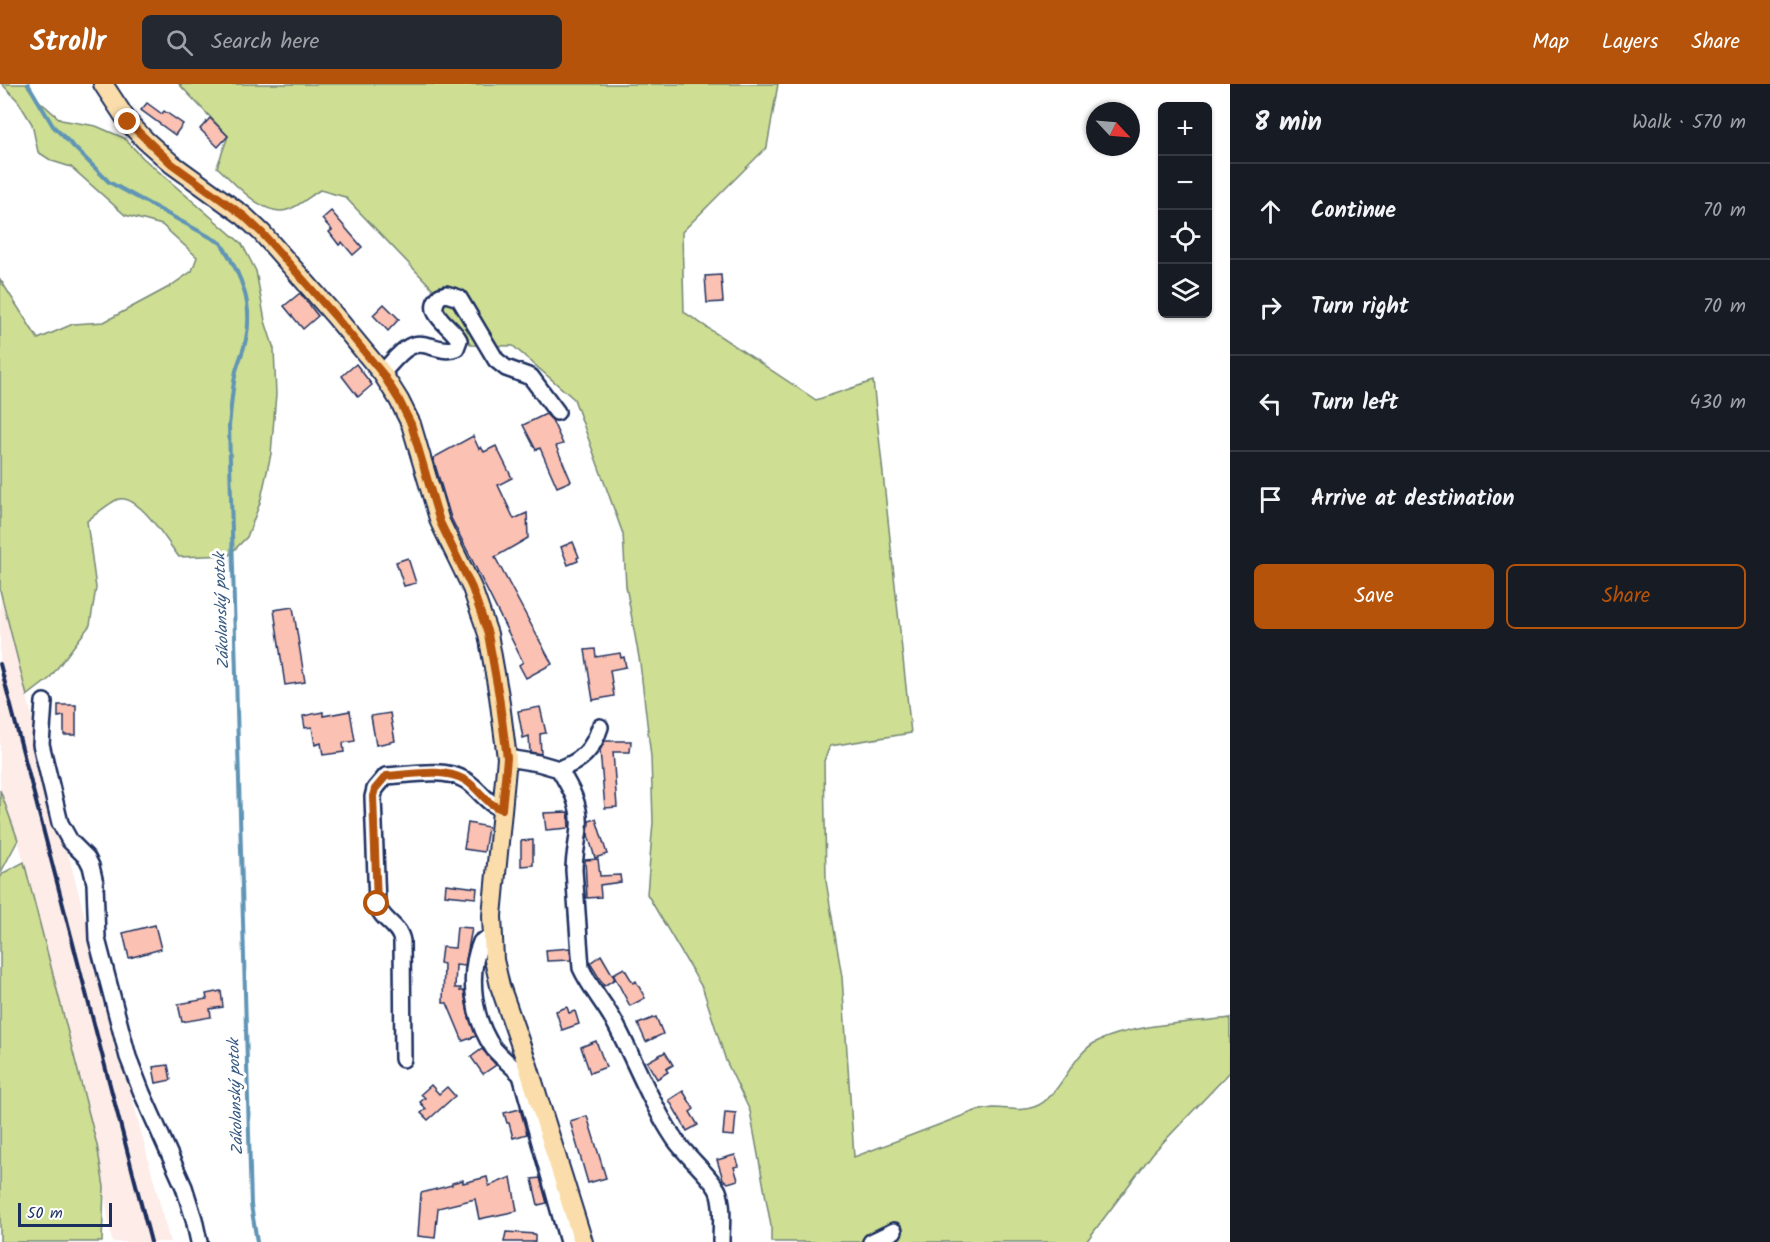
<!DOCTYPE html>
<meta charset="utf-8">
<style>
:root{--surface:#171b24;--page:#242831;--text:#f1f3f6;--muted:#9ea1a6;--line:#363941;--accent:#b45309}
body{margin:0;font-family:Kalam,sans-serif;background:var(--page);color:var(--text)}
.controls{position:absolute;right:18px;top:18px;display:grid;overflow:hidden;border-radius:9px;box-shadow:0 2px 4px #0004}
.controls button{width:54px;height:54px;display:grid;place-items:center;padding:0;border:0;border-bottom:2px solid var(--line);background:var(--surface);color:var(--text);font:30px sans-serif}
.compass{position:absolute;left:1086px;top:18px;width:54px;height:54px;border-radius:50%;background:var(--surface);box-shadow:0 2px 4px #0004;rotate:116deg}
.scale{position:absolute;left:18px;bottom:15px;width:94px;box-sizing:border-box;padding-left:6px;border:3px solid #1b2f5e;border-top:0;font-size:16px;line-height:21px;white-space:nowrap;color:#1b2f5e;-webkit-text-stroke:4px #fff;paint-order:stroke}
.stop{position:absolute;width:18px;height:18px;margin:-14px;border:4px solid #b45309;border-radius:50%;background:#fff}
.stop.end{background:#b45309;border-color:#fff;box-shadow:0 2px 6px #0008}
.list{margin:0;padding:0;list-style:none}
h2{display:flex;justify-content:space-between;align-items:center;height:78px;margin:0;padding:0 24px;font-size:26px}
h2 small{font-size:20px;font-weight:400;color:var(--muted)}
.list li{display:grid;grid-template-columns:39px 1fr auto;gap:18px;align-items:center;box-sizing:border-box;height:96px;padding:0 24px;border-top:2px solid var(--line)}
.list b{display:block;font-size:22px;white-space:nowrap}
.list em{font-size:20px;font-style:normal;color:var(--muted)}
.actions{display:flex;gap:12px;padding:18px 24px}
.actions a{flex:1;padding:14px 0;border:2px solid var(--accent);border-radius:9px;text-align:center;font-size:21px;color:var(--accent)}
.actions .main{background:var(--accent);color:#fff}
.icon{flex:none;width:33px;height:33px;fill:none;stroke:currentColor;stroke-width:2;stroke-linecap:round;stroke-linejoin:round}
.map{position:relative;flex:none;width:1230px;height:1158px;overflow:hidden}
header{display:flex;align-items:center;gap:36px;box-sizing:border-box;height:84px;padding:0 30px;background:var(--accent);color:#fff}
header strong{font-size:28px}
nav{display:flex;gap:33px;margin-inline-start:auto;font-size:21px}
.search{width:420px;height:54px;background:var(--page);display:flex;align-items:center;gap:15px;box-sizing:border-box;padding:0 21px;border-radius:9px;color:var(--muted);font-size:22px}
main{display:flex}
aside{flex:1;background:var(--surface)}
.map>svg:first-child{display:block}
.built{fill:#feece8}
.green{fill:#cede92;stroke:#748678;stroke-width:1.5}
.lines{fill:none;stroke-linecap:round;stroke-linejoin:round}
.stream{stroke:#6195b5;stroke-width:4}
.building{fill:#fbc1b3;stroke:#1b2f5e;stroke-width:1.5}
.minor-casing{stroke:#1b2f5e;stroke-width:20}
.major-casing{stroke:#1b2f5e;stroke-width:22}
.minor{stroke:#fff;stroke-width:15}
.major{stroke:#faddab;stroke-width:18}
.rail{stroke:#1b2f5e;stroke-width:4}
.route{stroke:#b45309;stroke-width:8}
.labels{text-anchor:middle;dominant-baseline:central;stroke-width:6;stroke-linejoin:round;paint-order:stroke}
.water-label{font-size:16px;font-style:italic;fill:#385a82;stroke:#fff}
</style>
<header>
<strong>Strollr</strong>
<div class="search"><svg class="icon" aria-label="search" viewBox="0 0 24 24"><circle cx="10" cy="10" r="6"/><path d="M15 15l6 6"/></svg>Search here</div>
<nav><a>Map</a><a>Layers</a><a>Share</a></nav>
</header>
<main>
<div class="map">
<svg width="1230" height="1158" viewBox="0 0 1230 1158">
<rect width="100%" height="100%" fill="#fff"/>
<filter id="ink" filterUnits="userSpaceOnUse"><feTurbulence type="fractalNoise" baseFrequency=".0167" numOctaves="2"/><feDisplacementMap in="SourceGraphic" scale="12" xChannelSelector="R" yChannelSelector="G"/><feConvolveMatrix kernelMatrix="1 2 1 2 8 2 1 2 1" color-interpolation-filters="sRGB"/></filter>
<g filter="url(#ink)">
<path class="built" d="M0 506 27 612 170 1158H112L97 1061 18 756 0 706Z"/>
<g class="green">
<path d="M2 0H26L37 15 61 36 96 42 124 54 143 74 242 160 256 187 265 237 274 265 276 310 271 370 260 419 247 453 229 471 179 473C168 459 139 410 119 415 111 417 94 432 87 437L96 504 90 541 49 595 27 612 0 506V195L38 255 73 240 104 238 169 203 192 187 197 173 162 141 125 131 71 83 52 77 38 68 32 40 18 17Z"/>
<path d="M179 0H778L767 63 682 148 684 228 816 316 873 297 911 649 830 662 824 677 826 797 842 893 854 1073 975 1027C981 1026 987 1025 993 1024 1008 1024 1020 1028 1034 1023 1062 1013 1070 970 1098 957 1134 940 1190 939 1230 934V988L1153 1069 1086 1158H771V1142L750 1027 726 977 703 905 647 810 653 738 651 673 640 579 626 502 623 450 574 315 513 262 471 261 447 229 433 205 345 113 320 106C310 112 298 123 287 126 262 133 234 98 217 83L228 52Z"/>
<path d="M0 706 18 756 0 790Z"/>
<path d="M24 778 97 1061 104 1103 102 1158H0V794L3 789Z"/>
</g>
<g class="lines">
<path class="stream" d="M28 0 53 42 109 98 221 159C240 189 254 219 246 255 244 266 239 276 236 287 232 305 231 324 229 342L251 1121 257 1158"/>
</g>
<g class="building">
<path d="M147 19 162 30 164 27 183 40 175 51 141 26Z"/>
<path d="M210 34 228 52 218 63 200 45Z"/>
<path d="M331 127 362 163 353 171 342 158 339 161 329 148 332 146 322 135Z"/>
<path d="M721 191 723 218 707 219 705 192Z"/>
<path d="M300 209 318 232 303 245 284 222Z"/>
<path d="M384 220 399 235 388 247 373 231Z"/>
<path d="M356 280 372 301 358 313 342 292Z"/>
<path d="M546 330 552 336 563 360 556 362 571 397 557 403 540 364 536 366 523 341Z"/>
<path d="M473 352 479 365 481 363 484 368 496 362 512 394 498 401 514 435 527 429 528 454 495 473 552 580 526 594 519 581 523 578 451 434 433 374Z"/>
<path d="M573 458 579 473 577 474 578 477 568 481 561 463Z"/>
<path d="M408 474 416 499 404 502 396 478Z"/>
<path d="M293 523 305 598 285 601 274 526Z"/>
<path d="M595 565 596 573 620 569 621 574 624 573 626 583 610 586 614 612 593 616 585 566Z"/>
<path d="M58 621H76V651H64V632L58 633Z"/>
<path d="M540 623 546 649 540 650 541 670 530 668 529 652 523 654 518 627Z"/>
<path d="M350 627 355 657 343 659 344 668 323 671 321 659 315 661 312 643 305 644 303 632 323 628V632Z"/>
<path d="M390 629 395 657 376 661 371 632Z"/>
<path d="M605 657H631L630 668H613L617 723 605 724 600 666Z"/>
<path d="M568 728 569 744 546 746 544 729Z"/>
<path d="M596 735 607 770 595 774 588 751 589 737Z"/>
<path d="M468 739 488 743 484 768 464 765Z"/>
<path d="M533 756V781L521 782V757Z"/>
<path d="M598 775 600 792 620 791 621 798 600 801 601 813 587 814 585 776Z"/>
<path d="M446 800 477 804 476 814 445 811Z"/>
<path d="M155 841 161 865 129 874 123 849Z"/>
<path d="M457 843 472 844 465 882 456 881 455 904H461L460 907H464L468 930 476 952 463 957 447 919H443L444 880 440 879 442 863 455 864Z"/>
<path d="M570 864 571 876 547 877 546 866Z"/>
<path d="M601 871 615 895 604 902 590 879Z"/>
<path d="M624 884 633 899 636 897 645 914 630 922 613 890Z"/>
<path d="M221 907 223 923 210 925 211 933 182 938 178 920 207 915 206 910Z"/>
<path d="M567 923 569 929 575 927 579 940 562 946 556 927Z"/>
<path d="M656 933 663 950 646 958 638 940Z"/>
<path d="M596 957 606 983 590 989 581 963Z"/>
<path d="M482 965 496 981 483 990 471 973Z"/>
<path d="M665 968 673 981 666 985 668 988 657 995 647 978Z"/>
<path d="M168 981 171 996 156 999 153 983Z"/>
<path d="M431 1001 439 1010 447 1003 455 1012 428 1036 421 1029 426 1025 420 1018 425 1014 421 1010Z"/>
<path d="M683 1007 694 1025 690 1028 698 1041 687 1047 669 1016Z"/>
<path d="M520 1025 527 1050 513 1054 509 1039H507L504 1029Z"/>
<path d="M725 1028 736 1029 734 1052 723 1051Z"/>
<path d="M587 1032 606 1094 588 1099 570 1037Z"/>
<path d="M735 1071 739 1082 734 1083 738 1096 728 1099 723 1095 717 1076Z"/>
<path d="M487 1093 489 1102 511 1093 517 1127 479 1135 475 1115 438 1124 435 1154 418 1152 421 1109 452 1101V1099L463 1096V1099Z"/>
<path d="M540 1094 547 1119 538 1121 532 1095Z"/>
<path d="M506 1148 535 1150V1158H504Z"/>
</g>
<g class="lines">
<defs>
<g id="minor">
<path d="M382 289C390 281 399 268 409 263 425 254 441 271 456 264L459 256C451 241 423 229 440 212L446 210 459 214 496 276 506 284 531 293 557 328"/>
<path d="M44 618 41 660 60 739 70 757 87 774 91 782 95 799 97 855 128 973 142 1009 184 1103 194 1135 199 1158"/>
<path d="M507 674 538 679 559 685C570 703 581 721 579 743 578 757 574 771 574 786L581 884C590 904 605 920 615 939 635 977 650 1018 674 1054 684 1070 712 1093 718 1107 724 1122 721 1143 721 1158"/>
<path d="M559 685C581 678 593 666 600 643"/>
<path d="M492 853 481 858C467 890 473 936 494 965 502 974 512 982 521 991"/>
<path d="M403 975 402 857C399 840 381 837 377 820L373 713 375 705 386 692C410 691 443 683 465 696 480 705 486 720 503 725"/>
<path d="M528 982 521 991 568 1158"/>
<path d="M871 1158 894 1147"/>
</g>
<path id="major" d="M103 0 128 38 145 56 172 80 244 132 262 149 335 232 382 289 399 316 411 340 440 438 472 504 488 550 499 612 507 674 492 832 494 876 500 902 528 982 583 1158"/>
</defs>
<use href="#minor" class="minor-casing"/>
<use href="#major" class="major-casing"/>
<use href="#minor" class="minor"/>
<use href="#major" class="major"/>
<path class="rail" d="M0 580 151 1158"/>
</g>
</g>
<g class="lines" filter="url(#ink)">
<path class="route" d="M128 38 172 80 244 132 262 149 334 231 382 289 399 316 411 340 440 438 472 504 488 550 499 612 507 674 502 725C486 721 480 705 465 696 443 683 410 691 386 692L375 705 373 712 377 820"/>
</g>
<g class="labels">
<g class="water-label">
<text transform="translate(222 527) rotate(-92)">Zákolanský potok</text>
<text transform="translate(236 1013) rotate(-92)">Zákolanský potok</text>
</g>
</g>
</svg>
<div class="controls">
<button>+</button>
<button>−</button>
<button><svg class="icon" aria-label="locate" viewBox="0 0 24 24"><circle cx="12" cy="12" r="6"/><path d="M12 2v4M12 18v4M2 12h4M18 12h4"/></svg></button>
<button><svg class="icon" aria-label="layers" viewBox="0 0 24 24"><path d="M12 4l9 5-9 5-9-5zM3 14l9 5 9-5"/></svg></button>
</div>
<svg class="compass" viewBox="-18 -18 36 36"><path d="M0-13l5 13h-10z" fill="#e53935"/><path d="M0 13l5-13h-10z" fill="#9ea1a6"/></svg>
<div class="scale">50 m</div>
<div class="stop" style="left:377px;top:820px"></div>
<div class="stop end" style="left:128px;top:38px"></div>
</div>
<aside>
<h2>8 min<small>Walk · 570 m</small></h2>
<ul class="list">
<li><svg class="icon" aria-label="ahead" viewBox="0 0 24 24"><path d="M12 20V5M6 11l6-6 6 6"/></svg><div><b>Continue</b></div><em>70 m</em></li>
<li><svg class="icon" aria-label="right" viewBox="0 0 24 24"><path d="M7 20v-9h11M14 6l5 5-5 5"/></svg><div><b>Turn right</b></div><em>70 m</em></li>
<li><svg class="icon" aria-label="left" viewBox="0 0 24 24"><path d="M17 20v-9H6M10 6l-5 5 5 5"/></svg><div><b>Turn left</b></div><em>430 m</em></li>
<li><svg class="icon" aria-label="arrive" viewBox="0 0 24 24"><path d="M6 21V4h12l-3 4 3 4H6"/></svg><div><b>Arrive at destination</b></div></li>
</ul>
<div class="actions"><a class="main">Save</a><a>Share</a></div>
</aside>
</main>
